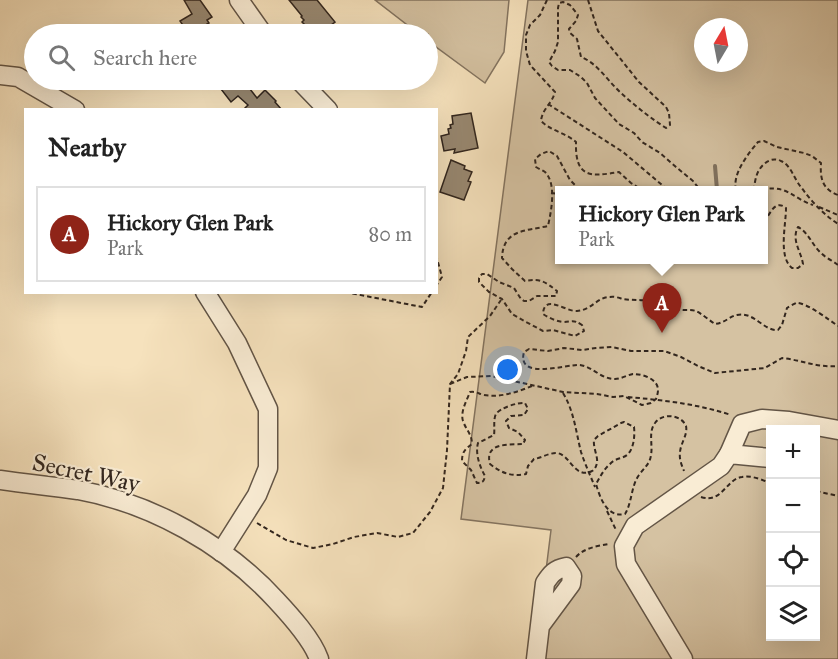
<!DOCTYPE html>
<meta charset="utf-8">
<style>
:root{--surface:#fff;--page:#f2f2f2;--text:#222;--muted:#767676;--line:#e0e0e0;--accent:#8f2418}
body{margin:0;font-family:"IM FELL Great Primer",serif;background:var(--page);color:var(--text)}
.controls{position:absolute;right:18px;bottom:18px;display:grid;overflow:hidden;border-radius:0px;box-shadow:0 6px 24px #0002}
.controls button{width:54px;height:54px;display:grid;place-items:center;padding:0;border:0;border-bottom:2px solid var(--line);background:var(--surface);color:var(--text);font:30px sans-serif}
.compass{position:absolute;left:694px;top:18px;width:54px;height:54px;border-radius:50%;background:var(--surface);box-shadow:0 6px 24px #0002;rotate:10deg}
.you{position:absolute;left:508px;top:370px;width:21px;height:21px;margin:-15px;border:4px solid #fff;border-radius:50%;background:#1a73e8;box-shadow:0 0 0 9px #1a73e833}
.badge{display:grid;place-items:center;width:39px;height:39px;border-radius:50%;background:var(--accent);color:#fff;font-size:20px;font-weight:700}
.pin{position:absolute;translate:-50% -50px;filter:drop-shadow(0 2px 3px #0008)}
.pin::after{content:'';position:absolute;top:32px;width:21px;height:18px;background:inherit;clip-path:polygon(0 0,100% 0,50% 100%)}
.popup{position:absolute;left:555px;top:186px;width:213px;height:78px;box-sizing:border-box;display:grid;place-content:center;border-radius:0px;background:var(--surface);filter:drop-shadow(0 2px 4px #0005);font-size:20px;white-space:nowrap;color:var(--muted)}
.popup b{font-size:22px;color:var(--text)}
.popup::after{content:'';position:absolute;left:50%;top:100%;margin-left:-12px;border:12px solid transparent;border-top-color:var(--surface)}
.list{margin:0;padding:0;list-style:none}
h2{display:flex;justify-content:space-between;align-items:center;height:78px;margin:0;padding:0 24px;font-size:26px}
h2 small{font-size:20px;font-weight:400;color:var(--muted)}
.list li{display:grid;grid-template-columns:39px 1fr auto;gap:18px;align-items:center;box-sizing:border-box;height:96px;margin:0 12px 12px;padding:0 12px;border:2px solid var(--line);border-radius:0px}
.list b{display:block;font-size:22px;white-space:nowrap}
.list p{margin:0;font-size:20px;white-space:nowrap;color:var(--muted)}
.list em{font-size:20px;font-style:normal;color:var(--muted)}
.icon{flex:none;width:33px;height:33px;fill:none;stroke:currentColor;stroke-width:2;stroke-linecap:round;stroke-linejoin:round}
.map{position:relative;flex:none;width:838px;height:659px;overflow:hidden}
.search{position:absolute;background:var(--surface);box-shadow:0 6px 24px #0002;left:24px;top:24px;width:414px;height:66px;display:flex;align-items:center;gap:15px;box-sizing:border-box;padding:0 21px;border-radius:33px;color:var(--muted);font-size:22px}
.panel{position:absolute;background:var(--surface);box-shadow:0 6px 24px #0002;left:24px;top:108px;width:414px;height:186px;border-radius:0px}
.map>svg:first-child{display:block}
.green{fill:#d5c2a2;stroke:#847460;stroke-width:1.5;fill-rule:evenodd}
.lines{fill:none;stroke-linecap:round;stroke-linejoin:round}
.stream{stroke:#7f705d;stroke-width:4}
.building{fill:#988871;stroke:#32261e;stroke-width:1.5}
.minor-casing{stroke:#635546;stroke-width:21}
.path{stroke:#32261e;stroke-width:2;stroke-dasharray:4.5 3;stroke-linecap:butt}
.minor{stroke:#f9ecd4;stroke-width:18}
.labels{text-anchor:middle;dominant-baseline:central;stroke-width:4.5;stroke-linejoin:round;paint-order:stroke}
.street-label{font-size:24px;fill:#32261e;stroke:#f9ecd4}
</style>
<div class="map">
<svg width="838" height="659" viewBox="0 0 838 659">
<rect width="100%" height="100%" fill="#f6e2bd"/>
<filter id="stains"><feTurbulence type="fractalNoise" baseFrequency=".00333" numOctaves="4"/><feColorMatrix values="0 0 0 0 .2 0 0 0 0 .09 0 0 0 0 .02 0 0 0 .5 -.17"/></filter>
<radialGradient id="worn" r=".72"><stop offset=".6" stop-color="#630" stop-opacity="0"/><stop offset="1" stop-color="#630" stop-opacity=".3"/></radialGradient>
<g class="green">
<path d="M375 0H509L504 52 485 83 428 41V34H419Z"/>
<path d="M528 0H838V659H535L551 530 461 519ZM703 27H739V63H703ZM560 190H764V260H560ZM770 430H816V636H770Z"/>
</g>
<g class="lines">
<path class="stream" d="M715 166 717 190"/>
</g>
<g class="building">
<path d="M184 0H200L212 17 207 20 209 23 207 24 214 34H189L180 21 192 14Z"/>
<path d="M289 0H317L335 22 319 34H295L306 26 302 22 304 20 301 17 302 16Z"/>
<path d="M214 80H243L257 98 265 90 276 101 275 102 282 110H243L248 105 238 96 231 102Z"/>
<path d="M471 113 478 148 454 153 455 149 444 151 441 136 449 134 448 129 451 128 450 125 453 124 452 116Z"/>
<path d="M451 160 465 166 464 169 472 172 468 181 471 182 464 200 440 192Z"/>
</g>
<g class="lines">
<defs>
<g id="minor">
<path d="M239 0 263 34"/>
<path d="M0 75 18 77 75 110"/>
<path d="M299 80 328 110"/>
<path d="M205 292 237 343 268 409V468L257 495 221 552"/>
<path d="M729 454 742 424 762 419 789 421 838 430"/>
<path d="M0 480C26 484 52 486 78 490 151 503 226 545 276 600 290 615 312 639 319 659"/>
<path d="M536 659 545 583C551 574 555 569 566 567L572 576 571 584 540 626"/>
<path d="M683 659 626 564 624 546 635 526 721 466 729 454 770 458"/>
</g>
</defs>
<use href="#minor" class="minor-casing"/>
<g class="path">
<path d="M547 0 540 15 530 25 526 35V51L530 65 555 92C552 104 542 109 541 121 551 131 566 133 576 142 575 178 590 177 619 172L631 183 642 190"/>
<path d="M588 0 598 31 639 82 666 107 669 113 670 125 666 128C649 117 634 105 620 92 607 80 597 63 581 57L577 39 570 33 569 29 576 21 578 15 570 5 563 2 559 3 558 8V42L555 51 549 62 552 66 558 70H570L581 77 587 83 595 98 619 124 634 133 642 142 660 153 676 167 693 181 700 190"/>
<path d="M548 104 623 152 668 190"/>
<path d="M580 190 570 180 557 156 549 151 541 154 535 159 536 167C539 169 542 170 545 172 557 184 551 212 548 226 526 231 503 229 502 258L512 269 525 281C541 278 545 282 557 291L556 296H537L529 301H524L521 299 514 288 499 282 487 274H482L479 278V282L489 292 502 299 512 314 526 322 543 331 553 330 575 336 584 331 582 325C573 319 572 322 563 322 556 321 549 318 543 314 544 293 566 312 577 311 592 310 597 297 610 297 614 296 619 298 623 299 637 301 651 299 665 303 669 304 673 308 677 309 683 311 690 309 696 311 702 314 709 320 715 324 725 323 730 316 737 315 754 311 763 331 778 330L782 325 787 308C788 307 794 304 796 303 806 302 829 320 838 326"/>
<path d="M736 190C732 174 748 154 758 142L764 141 777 147 804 153 812 156 821 163C820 178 822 189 838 195"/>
<path d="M753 190C755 185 755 178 758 172 762 164 771 156 781 161 791 165 794 179 801 187 811 201 823 214 838 224"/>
<path d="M764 192 765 189C789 186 792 198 813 205"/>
<path d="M551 193 560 194"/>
<path d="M819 207 838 215"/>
<path d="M764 222C770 214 775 199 786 208 786 225 778 257 792 268H798L803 264C801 251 791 240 798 227 809 233 812 245 821 253 826 258 833 261 838 265"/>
<path d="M436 255 442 277 436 286"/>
<path d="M345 292 422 307 432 292"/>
<path d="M450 384 467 377 491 376 563 392 597 394 613 397 624 396 642 405 651 403 656 399C657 396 658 393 658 390 658 379 643 374 633 374 627 375 621 379 615 379 601 379 593 367 580 365 567 364 516 381 524 352L529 349 548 351 564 348 582 350 596 348 612 347 631 351H664L681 357 698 366 715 373 765 368 782 358C801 360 818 368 838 366"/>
<path d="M532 386C517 392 500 398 484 395 479 394 476 391 470 392 467 400 460 412 463 421 466 430 472 434 472 444 465 449 462 452 462 461L471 470 477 483C483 483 484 481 485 476 480 467 475 454 478 443L494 435C495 430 493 419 496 414 500 408 518 402 525 403L528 409 524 415 511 416 506 421 509 428 518 432 525 440 523 444C509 445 484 442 490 464 501 473 512 477 526 474L528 466 534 459C541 458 549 453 556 453 570 453 574 480 592 471 595 469 596 467 597 463 598 456 593 448 594 440L598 436 621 423 624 422 634 427C635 435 634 449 627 455 622 459 615 458 610 464 604 469 600 477 596 484 600 498 607 518 625 514 632 503 631 486 639 475 644 468 650 464 651 455 653 445 648 432 655 423 662 413 681 414 686 426 688 435 680 444 680 453 679 459 682 466 684 471"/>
<path d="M563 393C574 411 576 432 581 452 585 464 590 475 595 487"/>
<path d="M628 397C662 400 698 404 731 415"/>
<path d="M816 491 838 496"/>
<path d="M701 497C722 504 726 479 742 477 752 475 762 480 770 483"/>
<path d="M607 511 616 530"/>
<path d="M257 523 286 540 313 548 333 544 354 537 377 533 398 537 413 533 430 512 443 488 447 450 450 384 458 374 466 351 468 337 490 316 501 300"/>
<path d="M576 557C584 548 597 546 609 544"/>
</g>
<use href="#minor" class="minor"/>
</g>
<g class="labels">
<g class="street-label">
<text transform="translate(86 473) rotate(12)">Secret Way</text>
</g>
</g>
<rect width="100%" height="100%" filter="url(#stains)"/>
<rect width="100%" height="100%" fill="url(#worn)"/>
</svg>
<div class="controls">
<button>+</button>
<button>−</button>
<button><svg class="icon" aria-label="locate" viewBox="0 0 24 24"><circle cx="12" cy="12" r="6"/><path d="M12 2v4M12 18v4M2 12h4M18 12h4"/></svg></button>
<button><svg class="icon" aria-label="layers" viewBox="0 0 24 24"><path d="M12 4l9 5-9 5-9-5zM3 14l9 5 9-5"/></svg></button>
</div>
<svg class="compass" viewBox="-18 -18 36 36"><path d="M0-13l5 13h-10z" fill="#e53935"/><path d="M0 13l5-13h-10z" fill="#767676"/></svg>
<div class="you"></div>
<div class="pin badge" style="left:662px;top:333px">A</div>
<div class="popup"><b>Hickory Glen Park</b>Park</div>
<div class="search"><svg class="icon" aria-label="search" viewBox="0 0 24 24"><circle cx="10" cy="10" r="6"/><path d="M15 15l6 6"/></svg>Search here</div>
<section class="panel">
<h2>Nearby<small></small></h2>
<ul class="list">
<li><span class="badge">A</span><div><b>Hickory Glen Park</b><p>Park</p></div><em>80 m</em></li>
</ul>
</section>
</div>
